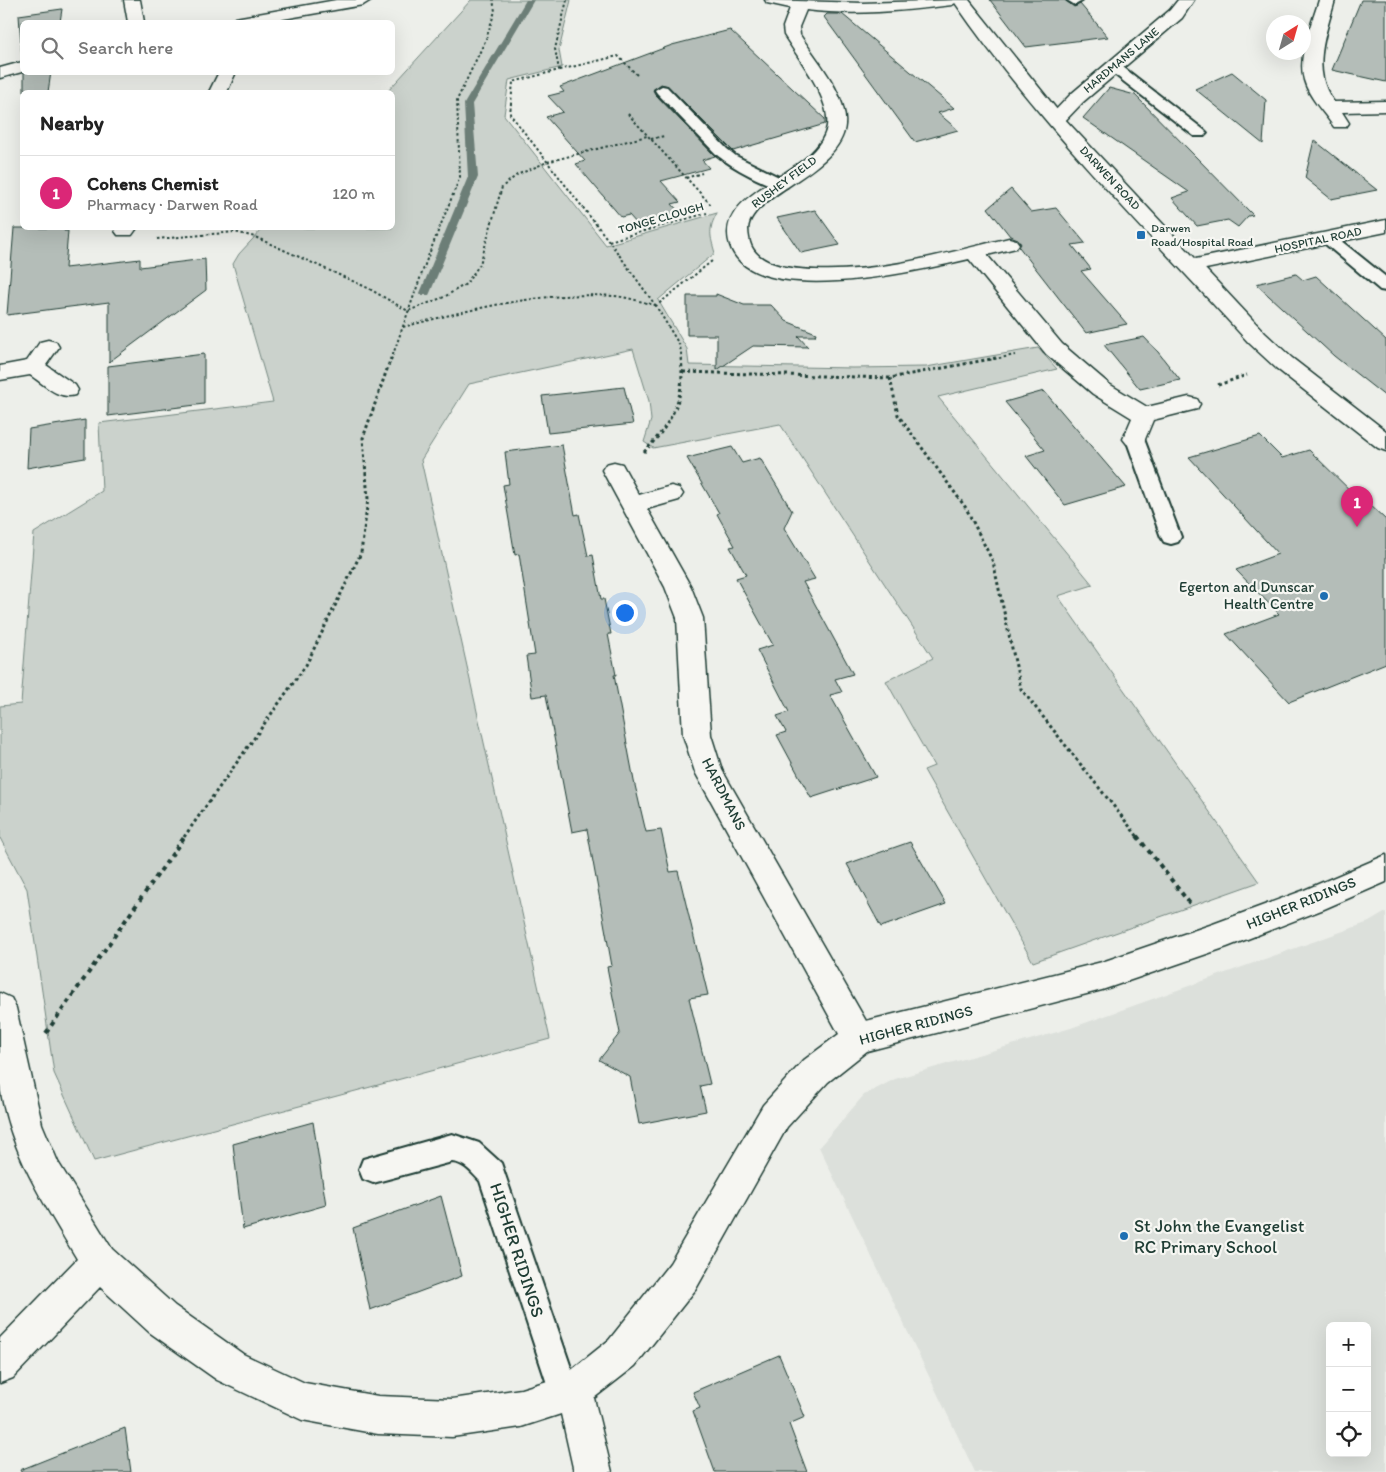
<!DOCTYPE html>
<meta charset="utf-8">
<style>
:root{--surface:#fff;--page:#f2f2f2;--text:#222;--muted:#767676;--line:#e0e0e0;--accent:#db2777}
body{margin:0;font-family:Itim,sans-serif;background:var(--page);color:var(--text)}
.controls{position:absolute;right:15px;bottom:15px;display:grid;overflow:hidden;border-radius:8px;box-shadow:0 5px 20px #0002}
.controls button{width:45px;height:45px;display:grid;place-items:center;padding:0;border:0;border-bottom:1px solid var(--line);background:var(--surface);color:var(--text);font:25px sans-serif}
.compass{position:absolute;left:1266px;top:15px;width:45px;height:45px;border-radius:50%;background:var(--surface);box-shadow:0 5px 20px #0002;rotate:37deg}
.you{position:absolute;left:624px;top:612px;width:18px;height:18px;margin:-12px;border:4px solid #fff;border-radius:50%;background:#1a73e8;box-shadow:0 0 0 8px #1a73e833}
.badge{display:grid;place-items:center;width:32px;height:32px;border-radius:50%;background:var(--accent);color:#fff;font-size:16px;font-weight:700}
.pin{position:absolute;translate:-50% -41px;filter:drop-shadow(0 1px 2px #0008)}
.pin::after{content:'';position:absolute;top:26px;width:18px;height:15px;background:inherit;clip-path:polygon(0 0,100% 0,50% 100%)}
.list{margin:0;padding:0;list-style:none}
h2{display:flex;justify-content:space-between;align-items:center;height:65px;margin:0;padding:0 20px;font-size:21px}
h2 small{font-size:16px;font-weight:400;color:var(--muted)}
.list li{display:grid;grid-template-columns:32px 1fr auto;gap:15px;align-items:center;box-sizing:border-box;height:75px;padding:0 20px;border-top:1px solid var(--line)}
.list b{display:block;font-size:19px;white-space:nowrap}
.list p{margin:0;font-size:16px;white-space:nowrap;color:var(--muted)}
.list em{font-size:16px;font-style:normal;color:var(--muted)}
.icon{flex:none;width:28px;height:28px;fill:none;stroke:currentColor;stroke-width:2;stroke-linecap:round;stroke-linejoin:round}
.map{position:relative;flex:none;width:1386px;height:1472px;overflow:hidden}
.search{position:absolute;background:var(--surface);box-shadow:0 5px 20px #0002;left:20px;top:20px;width:375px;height:55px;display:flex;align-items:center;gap:12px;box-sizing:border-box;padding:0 18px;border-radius:8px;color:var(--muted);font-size:19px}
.panel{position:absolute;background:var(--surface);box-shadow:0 5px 20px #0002;left:20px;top:90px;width:375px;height:140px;border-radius:8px}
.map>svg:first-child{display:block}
.built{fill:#dce0db;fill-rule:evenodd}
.green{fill:#cbd2cc;stroke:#758880}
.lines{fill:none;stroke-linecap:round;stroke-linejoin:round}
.stream{fill:#6c7e77;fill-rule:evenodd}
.building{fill:#b4bdb8;stroke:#1f3d34}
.lane-casing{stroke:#1f3d34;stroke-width:4}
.street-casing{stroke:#1f3d34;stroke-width:3}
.secondary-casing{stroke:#1f3d34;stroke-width:3}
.path-far2{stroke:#1f3d34;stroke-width:2;stroke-dasharray:2.5 2.5;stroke-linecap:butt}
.path-far1{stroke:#1f3d34;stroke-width:3;stroke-dasharray:3 3;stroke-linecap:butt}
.path{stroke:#1f3d34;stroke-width:4;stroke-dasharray:4.5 4.5;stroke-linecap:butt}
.lane{fill:#f6f6f2;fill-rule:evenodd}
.street{fill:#f6f6f2;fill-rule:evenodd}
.secondary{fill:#f6f6f2;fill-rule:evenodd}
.poi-dot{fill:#1f6fb2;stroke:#f6f6f2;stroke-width:2}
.labels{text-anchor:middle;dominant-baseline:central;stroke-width:4.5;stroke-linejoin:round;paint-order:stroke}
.far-street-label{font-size:12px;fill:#1f3d34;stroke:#f6f6f2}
.far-poi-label{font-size:12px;fill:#1f3d34;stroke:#f6f6f2;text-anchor:start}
.poi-label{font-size:15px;fill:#1f3d34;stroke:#f6f6f2;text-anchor:end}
.street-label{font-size:15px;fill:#1f3d34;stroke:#f6f6f2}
.near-poi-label{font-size:18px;fill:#1f3d34;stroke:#f6f6f2;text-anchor:start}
.near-street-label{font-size:18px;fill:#1f3d34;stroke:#f6f6f2}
</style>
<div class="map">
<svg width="1386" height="1472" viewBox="0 0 1386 1472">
<rect width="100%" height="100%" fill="#edefea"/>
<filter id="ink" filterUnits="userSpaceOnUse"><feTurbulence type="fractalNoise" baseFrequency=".02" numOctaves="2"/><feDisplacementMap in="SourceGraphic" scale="10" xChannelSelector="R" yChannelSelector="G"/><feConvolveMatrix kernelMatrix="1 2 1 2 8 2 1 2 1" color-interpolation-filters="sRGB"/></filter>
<g filter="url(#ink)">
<path class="built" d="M1386 912V1472H975L819 1147 864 1095 895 1079 1071 1028 1369 922ZM1330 1326H1367V1453H1330Z"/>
<path class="green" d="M471 0H571L559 50 562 67 509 80 504 115 606 245 717 213C708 229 710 236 715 253L658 300 687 349 689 365 853 368 926 367 1038 348 1057 369 938 397 1093 585 1058 596 1259 882 1033 962 924 770 934 766 886 681 933 658 780 424 653 448 644 442 651 420 649 401 633 349 469 384 421 460 550 1039 94 1161 54 1073 27 889 0 838V706L21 704 34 533 102 491 99 423 273 402 233 264 239 254 263 228H392V92H387Z"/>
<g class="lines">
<path class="stream" d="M526 0H534L472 104 478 177 430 293 429 295H421L420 293 468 177 464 104Z"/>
</g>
<g class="building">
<path d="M990 0H1065L1074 7 1080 4 1108 37 1026 47Z"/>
<path d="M1361 0H1386V82L1332 70Z"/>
<path d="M62 9 60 22H22V60L19 15Z"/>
<path d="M827 14H842L954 108 938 113 958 130 915 142 824 17Z"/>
<path d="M730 30 825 119V124L733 151 668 86 661 84 653 90 655 94 715 156 702 160 709 168 661 181 680 202 672 204 679 212 637 224 629 215 621 217 576 164 585 161 546 117 563 112 548 96 564 92 560 87 672 45Z"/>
<path d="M24 72H51L48 92H24Z"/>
<path d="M1232 72 1266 100 1263 144 1195 89Z"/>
<path d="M1109 88 1135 95 1253 215 1248 216 1238 227 1228 220 1197 226 1172 198 1189 192 1083 118Z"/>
<path d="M1314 140 1377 190 1331 199 1305 178Z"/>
<path d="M1011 189 1031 212 1056 208 1085 243 1072 245 1091 269 1081 271 1127 324 1086 333 1019 247 1021 244 1018 239 1010 236 988 208Z"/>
<path d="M815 210 840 245 801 253 777 218Z"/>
<path d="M14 228H64V231H68L65 268 140 259V267L205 259 206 290 109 362V302L7 315Z"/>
<path d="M1296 274 1303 280 1316 276 1386 340V397L1334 356 1256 284Z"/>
<path d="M716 294 744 305H771L786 321 816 333 815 336H798L808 347 753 346 717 370V335H687V296H716Z"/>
<path d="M1144 337 1158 352 1180 380 1140 389 1104 345Z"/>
<path d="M204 354V404L108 416V366Z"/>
<path d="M624 387 633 424 548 433 542 396Z"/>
<path d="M1044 391 1067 418 1126 487 1065 505 1026 456 1045 450 1005 402Z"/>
<path d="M85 420V458L27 468 29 429Z"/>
<path d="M1260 436 1282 458 1309 450 1363 503 1366 501 1386 520V663L1289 702 1226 634 1279 614 1236 570 1278 554 1189 457Z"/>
<path d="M562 445 575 515 579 514 588 556 593 555 601 599H604L611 634H608L616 675H614L634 781 646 832 661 830 670 872 678 871 708 995 689 998 710 1084 700 1086 706 1111 639 1124 630 1077 599 1060 620 1033 607 967 612 966 587 829 572 832 546 695 532 697 526 656 535 655 519 554 515 555 503 485 509 484 505 452Z"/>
<path d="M732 447 742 463 760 458 792 511 784 528 815 579 803 582 853 674 835 679 842 692 830 695 876 777 811 798 777 735 786 732 777 716 789 712 757 650 773 645 736 578 746 575 730 547 735 546 717 514 719 513 687 458Z"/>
<path d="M910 842 946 904 881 927 847 864Z"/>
<path d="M313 1122 326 1205 243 1229 233 1144Z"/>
<path d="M441 1196 462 1276 370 1310 353 1228Z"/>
<path d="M779 1355 805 1417 789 1424 807 1472H715L693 1411 700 1408 693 1392Z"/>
<path d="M125 1428 131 1472H21L20 1470Z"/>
</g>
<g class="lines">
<defs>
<g id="lane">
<path d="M1067 0H1081L1082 1 1075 5Z"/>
<path d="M1114 63 1119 64 1204 130 1207 133 1204 136H1194L1109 70 1107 67Z"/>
<path d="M662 86 667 87 727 149 736 156 787 181 789 184 787 187C772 191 729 165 717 155L657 93 655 90Z"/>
<path d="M1329 234 1335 236 1386 277V291L1380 290 1323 242 1321 239 1323 236Z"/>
<path d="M1135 433 1142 435 1144 439 1181 537 1178 542 1171 544 1164 542 1161 537 1126 439 1128 435Z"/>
<path d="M452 1134 479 1143 501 1163 580 1394 576 1405 565 1409 554 1405 480 1181C471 1172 465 1163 452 1162L373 1183 363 1179 359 1169 363 1159Z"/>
</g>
<g id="street">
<path d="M124 0H140L144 22H128Z"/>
<path d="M336 0H371L363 5 266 22H233L235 18 241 17Z"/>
<path d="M765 0 862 3 960 0 952 5C903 11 855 16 806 10L799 27 800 35C816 59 848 96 845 125 842 164 776 187 755 213 748 222 747 228 749 238 753 266 792 269 815 270 879 273 947 253 1009 238L1016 240 1019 244 1016 248 987 255 1062 344 1109 384 1147 407 1189 397 1197 399 1200 404 1197 409 1153 420 1143 444 1135 447 1127 444 1123 439 1132 418 1093 394 1046 354 969 259C922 270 751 311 730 245 712 189 820 175 827 126 831 98 798 58 784 35L783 27 790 8 767 3Z"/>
<path d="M1178 0H1194L1182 18 1083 102 1062 124H1050L1047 120 1050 116 1071 94 1170 10Z"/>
<path d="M1319 0H1335C1326 34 1310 70 1334 102L1386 101V111L1342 112 1349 123 1346 127H1334C1324 112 1309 98 1304 80 1297 55 1312 24 1319 0Z"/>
<path d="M22 62V72L0 78V68Z"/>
<path d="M219 72H236L227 92H209Z"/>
<path d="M1386 220V232L1191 272 1184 270 1181 266 1184 262 1191 260Z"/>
<path d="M117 228H137L132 235H118L115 231Z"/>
<path d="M48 340 56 342 59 347 46 365 75 385 78 390 75 395C58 400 44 384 30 375L0 380V366L27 361 40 342Z"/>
<path d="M614 462 622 464 639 495 671 486 679 488 683 494 679 500 647 509 691 587 703 618 711 735 722 770 866 1021 1102 962 1213 924 1302 891 1386 855V882L1324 909 1227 947 1102 990 867 1051 828 1082 787 1127 696 1289 635 1366 594 1398 612 1472H574L561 1414 521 1427 452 1437 378 1434 302 1420 217 1380 149 1332 100 1287 13 1378 0 1383V1338L77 1259C45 1205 8 1149 0 1085 0 1056 0 1023 0 993L11 998 16 1008 42 1124 58 1162 112 1249 175 1306 243 1354 305 1383 378 1396 452 1399 521 1389 564 1376 609 1340 670 1263 763 1105 804 1060 839 1034 695 772 683 735 677 618 665 587 602 470 606 464Z"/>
</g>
<path id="secondary" d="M953 0H969L1062 116 1265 333 1292 358 1386 431V451L1378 448 1276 368 1249 343C1148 232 1038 124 953 0Z"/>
</defs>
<use href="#lane" class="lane-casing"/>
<use href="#street" class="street-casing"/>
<use href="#secondary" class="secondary-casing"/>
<g class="path-far2">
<path d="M567 0 555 49 559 70 513 82 510 114 609 241 656 306"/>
<path d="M559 70 618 56 638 76"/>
<path d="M628 114 712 206"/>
<path d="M651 139 664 136"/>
<path d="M686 178 702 173"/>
<path d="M157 239 235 232 255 237 368 288 408 311 444 297 466 284 480 264 502 187 517 175 547 162 647 136"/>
<path d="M609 241 707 213"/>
<path d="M403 327C472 309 542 291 614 296 628 297 641 302 655 305"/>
<path d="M391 360 427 259 460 177 457 100 486 39 495 11 493 0"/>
<path d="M682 360 680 346 656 306 712 261"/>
<path d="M989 360 1015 355"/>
</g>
<g class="path-far1">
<path d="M683 372 890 378 996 358"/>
<path d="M890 378 898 415 966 508 993 562 1021 689 1138 837"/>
<path d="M1218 385 1247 375"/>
<path d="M644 452C671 424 686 398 681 358"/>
<path d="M184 837 306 665 361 553 368 499 363 438 391 358"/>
</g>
<g class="path">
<path d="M1137 836 1191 905"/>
<path d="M46 1033 185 836"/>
</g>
<use href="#lane" class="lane"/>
<use href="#street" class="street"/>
<use href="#secondary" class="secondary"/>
</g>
</g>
<g class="poi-dot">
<rect x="1136" y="230" width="10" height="10" rx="2.5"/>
<circle cx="1324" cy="596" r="5"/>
<circle cx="1124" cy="1236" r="5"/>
</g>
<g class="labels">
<g class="far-street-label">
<text transform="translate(1121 60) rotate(-40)">HARDMANS LANE</text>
<text transform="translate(1110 178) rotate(47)">DARWEN ROAD</text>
<text transform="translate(784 182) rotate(-37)">RUSHEY FIELD</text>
<text transform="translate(661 218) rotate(-16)">TONGE CLOUGH</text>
<text transform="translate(1318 240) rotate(-12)">HOSPITAL ROAD</text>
</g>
<g class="far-poi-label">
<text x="1151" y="228">Darwen<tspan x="1151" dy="14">Road/Hospital Road</tspan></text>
</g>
<g class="poi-label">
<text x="1314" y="587">Egerton and Dunscar<tspan x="1314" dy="17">Health Centre</tspan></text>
</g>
<g class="street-label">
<text transform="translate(724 794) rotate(63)">HARDMANS</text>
<text transform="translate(1301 903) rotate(-22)">HIGHER RIDINGS</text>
<text transform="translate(916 1025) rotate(-15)">HIGHER RIDINGS</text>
</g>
<g class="near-poi-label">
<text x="1134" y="1226">St John the Evangelist<tspan x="1134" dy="21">RC Primary School</tspan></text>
</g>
<g class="near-street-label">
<text transform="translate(517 1250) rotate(72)">HIGHER RIDINGS</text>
</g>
</g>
</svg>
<div class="controls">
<button>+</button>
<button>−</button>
<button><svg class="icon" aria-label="locate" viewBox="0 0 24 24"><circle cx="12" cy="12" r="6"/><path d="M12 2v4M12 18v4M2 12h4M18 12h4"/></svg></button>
</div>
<svg class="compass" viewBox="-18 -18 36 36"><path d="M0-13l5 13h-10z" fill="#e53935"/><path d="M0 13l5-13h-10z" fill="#767676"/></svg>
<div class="you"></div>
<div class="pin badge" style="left:1357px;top:527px">1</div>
<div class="search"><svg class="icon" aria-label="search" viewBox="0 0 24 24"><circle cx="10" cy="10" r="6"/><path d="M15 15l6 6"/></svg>Search here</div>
<section class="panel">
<h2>Nearby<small></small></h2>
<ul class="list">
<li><span class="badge">1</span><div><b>Cohens Chemist</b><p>Pharmacy · Darwen Road</p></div><em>120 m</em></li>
</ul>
</section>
</div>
